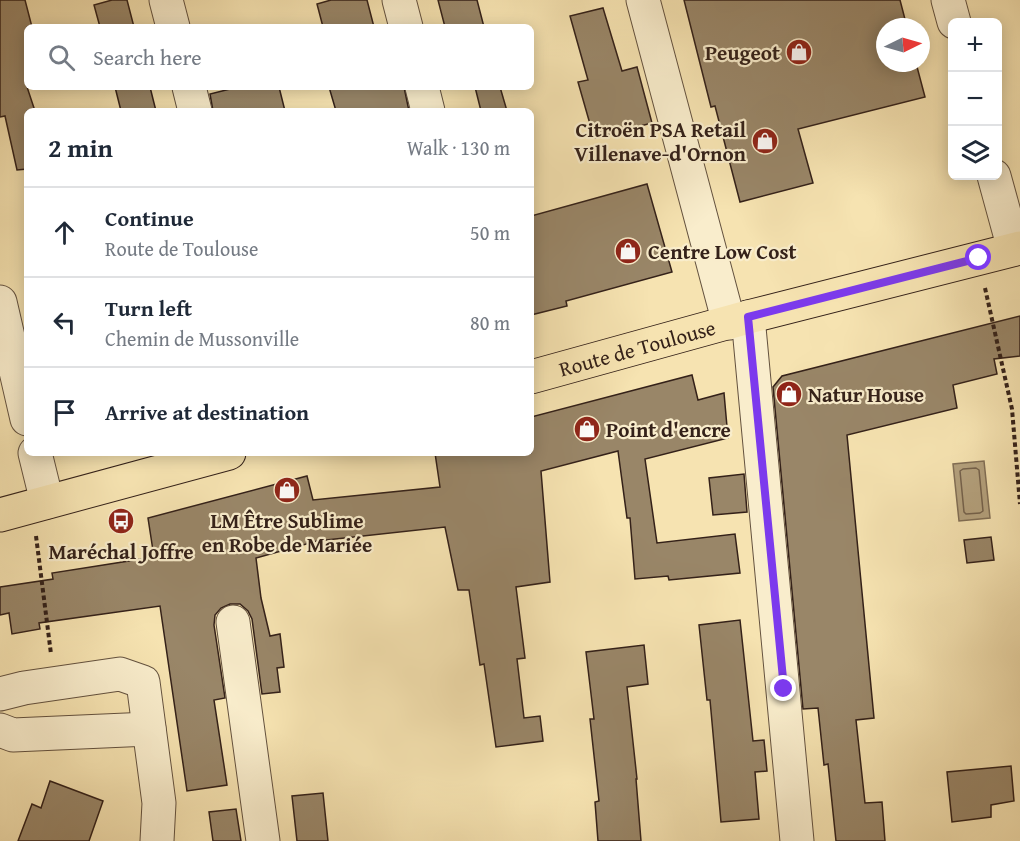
<!DOCTYPE html>
<meta charset="utf-8">
<style>
:root{--surface:#fff;--page:#f2f2f3;--text:#1f2937;--muted:#747a83;--line:#e0e1e3}
body{margin:0;font-family:"Gentium Book Plus",serif;background:var(--page);color:var(--text)}
.controls{position:absolute;right:18px;top:18px;display:grid;overflow:hidden;border-radius:9px;box-shadow:0 3px 15px #0003}
.controls button{width:54px;height:54px;display:grid;place-items:center;padding:0;border:0;border-bottom:2px solid var(--line);background:var(--surface);color:var(--text);font:30px sans-serif}
.compass{position:absolute;left:876px;top:18px;width:54px;height:54px;border-radius:50%;background:var(--surface);box-shadow:0 3px 15px #0003;rotate:85deg}
.stop{position:absolute;width:18px;height:18px;margin:-14px;border:4px solid #7c3aed;border-radius:50%;background:#fff}
.stop.end{background:#7c3aed;border-color:#fff;box-shadow:0 2px 6px #0008}
.list{margin:0;padding:0;list-style:none}
h2{display:flex;justify-content:space-between;align-items:center;height:78px;margin:0;padding:0 24px;font-size:26px}
h2 small{font-size:20px;font-weight:400;color:var(--muted)}
.list li{display:grid;grid-template-columns:39px 1fr auto;gap:18px;align-items:center;box-sizing:border-box;height:90px;padding:0 24px;border-top:2px solid var(--line)}
.list b{display:block;font-size:22px;white-space:nowrap}
.list p{margin:0;font-size:20px;white-space:nowrap;color:var(--muted)}
.list em{font-size:20px;font-style:normal;color:var(--muted)}
.icon{flex:none;width:33px;height:33px;fill:none;stroke:currentColor;stroke-width:2;stroke-linecap:round;stroke-linejoin:round}
.map{position:relative;flex:none;width:1020px;height:841px;overflow:hidden}
.search{position:absolute;background:var(--surface);box-shadow:0 3px 15px #0003;left:24px;top:24px;width:510px;height:66px;display:flex;align-items:center;gap:15px;box-sizing:border-box;padding:0 21px;border-radius:9px;color:var(--muted);font-size:22px}
.panel{position:absolute;background:var(--surface);box-shadow:0 3px 15px #0003;left:24px;top:108px;width:510px;height:348px;border-radius:9px}
.map>svg:first-child{display:block}
.water{fill:#b4a17d;stroke:#816e55;stroke-width:1.5}
.lines{fill:none;stroke-linecap:round;stroke-linejoin:round}
.shore{stroke:#74614b;stroke-width:1.5}
.building{fill:#998668;stroke:#342119;stroke-width:1.5}
.minor-casing{stroke:#64523f;stroke-width:35}
.major-casing{stroke:#342119;stroke-width:35}
.path{stroke:#342119;stroke-width:4;stroke-dasharray:4.5 3;stroke-linecap:butt}
.minor{stroke:#f9edcc;stroke-width:33}
.major{stroke:#f6e3b1;stroke-width:33}
.route{stroke:#7c3aed;stroke-width:8}
.labels{text-anchor:middle;dominant-baseline:central;stroke-width:4.5;stroke-linejoin:round;paint-order:stroke}
.poi-label{font-size:21px;font-weight:bold;fill:#342119;stroke:#f9edcc;text-anchor:start}
.street-label{font-size:21px;fill:#342119;stroke:#f9edcc}
</style>
<div class="map">
<svg width="1020" height="841" viewBox="0 0 1020 841">
<rect width="100%" height="100%" fill="#f6e3b1"/>
<filter id="stains"><feTurbulence type="fractalNoise" baseFrequency=".00333" numOctaves="4"/><feColorMatrix values="0 0 0 0 .2 0 0 0 0 .09 0 0 0 0 .02 0 0 0 .5 -.17"/></filter>
<radialGradient id="worn" r=".72"><stop offset=".6" stop-color="#630" stop-opacity="0"/><stop offset="1" stop-color="#630" stop-opacity=".3"/></radialGradient>
<path class="water" d="M984 461 990 518 959 521 953 464Z"/>
<g class="lines">
<path class="shore" d="M976 468 979 470 983 511 980 513 966 514 964 512 960 471 963 469Z"/>
</g>
<g class="building">
<path d="M0 0H25L32 27H27V87L35 111H27V169L17 170 5 116 0 117Z"/>
<path d="M112 0H127L134 27H100L94 5Z"/>
<path d="M331 0H367L374 27H323L317 4Z"/>
<path d="M438 0H477L484 27H445Z"/>
<path d="M684 0H900L907 27H885V63H916L925 97 798 129 813 183 740 202 715 106 711 107Z"/>
<path d="M603 8 622 71 637 67 652 123 594 138 578 82 588 80 570 16Z"/>
<path d="M115 87H150L156 111H121Z"/>
<path d="M238 87H279L285 111H213L210 94Z"/>
<path d="M329 87H404L409 111H336Z"/>
<path d="M475 87H500L507 111H481Z"/>
<path d="M647 184 672 272 566 301 567 306 531 315V216Z"/>
<path d="M1020 316V356L994 359 997 374 953 385 957 408 847 435 874 718 856 720 865 803 882 802 885 841H836L828 764 824 765 818 708 803 709 773 387 782 376Z"/>
<path d="M692 375 698 400 724 393 728 438 645 459 657 543 735 534 740 573 669 580 668 576 635 579 630 518H627L618 451 541 471 550 582 516 587 525 658 517 659 524 718 540 716 543 741 496 747 484 664 480 665 469 590H458L445 527 317 541 256 558 261 598 270 636 280 634 284 667 277 668 280 692 262 694 252 619 248 611 240 604H230L221 608 215 615 214 625 225 698 214 700 227 785 187 791 160 606 39 623 40 629 12 634 9 613 0 615V587L53 579 52 573 154 557 148 518 307 476 313 500 440 487 435 453H531V417Z"/>
<path d="M744 474 747 512 713 515 709 478Z"/>
<path d="M991 537 994 560 967 563 964 540Z"/>
<path d="M740 620 753 741 764 740 767 771 755 772 759 819 721 822 710 700H707L699 625Z"/>
<path d="M644 645 648 684 627 687 637 779H636L641 841H598L595 802 599 801 590 719H594L586 652Z"/>
<path d="M1011 766 1014 801 991 805V817L952 822 947 772Z"/>
<path d="M50 781 103 801 89 841H18L32 804 41 808Z"/>
<path d="M323 793 328 841H297L292 796Z"/>
<path d="M236 809 241 841H213L209 812Z"/>
</g>
<g class="lines">
<defs>
<g id="minor">
<path d="M166 0 173 27"/>
<path d="M399 0 406 27"/>
<path d="M643 0 729 323"/>
<path d="M948 0 954 22"/>
<path d="M189 87 195 111"/>
<path d="M422 87 428 111"/>
<path d="M994 176 1014 249"/>
<path d="M0 302 27 419"/>
<path d="M748 317 797 841"/>
<path d="M35 453 47 502"/>
<path d="M233 622 263 841"/>
<path d="M0 694 24 688 120 674 143 682 159 803 157 841"/>
<path d="M0 730 13 735 149 729"/>
</g>
<g id="major">
<path id="s1" d="M531 377 748 317 1020 248"/>
<path d="M0 515 229 453"/>
</g>
</defs>
<use href="#minor" class="minor-casing"/>
<use href="#major" class="major-casing"/>
<g class="path">
<path d="M985 288 1012 409 1020 504"/>
<path d="M36 536 51 654"/>
</g>
<use href="#minor" class="minor"/>
<use href="#major" class="major"/>
</g>
<g class="lines">
<path class="route" d="M784 689 748 317 979 258"/>
</g>
<defs>
<symbol id="shop-disc" viewBox="-11 -11 22 22"><circle r="9.5" fill="#8f2418" stroke="#f9edcc"/><path d="M-5-2.5h2.3a2.7 3.5 0 0 1 5.4 0H5L5.5 6h-11ZM-1.5-2.5h3a1.5 2.3 0 0 0-3 0Z" fill="#fff"/></symbol>
<symbol id="bus-disc" viewBox="-11 -11 22 22"><circle r="9.5" fill="#8f2418" stroke="#f9edcc"/><path d="M-5-6H5V4H4V6H2V4H-2V6H-4V4H-5ZM-3.5-4V0h7V-4ZM-3.5 1.2v1.5H-2V1.2ZM2 1.2v1.5H3.5V1.2Z" fill="#fff"/></symbol>
</defs>
<g fill-rule="evenodd">
<use href="#shop-disc" x="784" y="37" width="30" height="30"/>
<use href="#shop-disc" x="750" y="126" width="30" height="30"/>
<use href="#shop-disc" x="613" y="236" width="30" height="30"/>
<use href="#shop-disc" x="774" y="379" width="30" height="30"/>
<use href="#shop-disc" x="572" y="414" width="30" height="30"/>
<use href="#shop-disc" x="272" y="475" width="30" height="30"/>
<use href="#bus-disc" x="106" y="506" width="30" height="30"/>
</g>
<g class="labels">
<g class="poi-label">
<text x="780" y="52" text-anchor="end">Peugeot</text>
<text x="746" y="129" text-anchor="end">Citroën PSA Retail<tspan x="746" dy="24">Villenave-d'Ornon</tspan></text>
<text x="648" y="251">Centre Low Cost</text>
<text x="808" y="394">Natur House</text>
<text x="606" y="429">Point d'encre</text>
<text x="287" y="520" text-anchor="middle">LM Être Sublime<tspan x="287" dy="24">en Robe de Mariée</tspan></text>
<text x="121" y="551" text-anchor="middle">Maréchal Joffre</text>
</g>
<g class="street-label">
<text stroke="none"><textPath href="#s1" startOffset="110">Route de Toulouse</textPath></text>
</g>
</g>
<rect width="100%" height="100%" filter="url(#stains)"/>
<rect width="100%" height="100%" fill="url(#worn)"/>
</svg>
<div class="controls">
<button>+</button>
<button>−</button>
<button><svg class="icon" aria-label="layers" viewBox="0 0 24 24"><path d="M12 4l9 5-9 5-9-5zM3 14l9 5 9-5"/></svg></button>
</div>
<svg class="compass" viewBox="-18 -18 36 36"><path d="M0-13l5 13h-10z" fill="#e53935"/><path d="M0 13l5-13h-10z" fill="#747a83"/></svg>
<div class="stop" style="left:979px;top:258px"></div>
<div class="stop end" style="left:784px;top:689px"></div>
<div class="search"><svg class="icon" aria-label="search" viewBox="0 0 24 24"><circle cx="10" cy="10" r="6"/><path d="M15 15l6 6"/></svg>Search here</div>
<section class="panel">
<h2>2 min<small>Walk · 130 m</small></h2>
<ul class="list">
<li><svg class="icon" aria-label="ahead" viewBox="0 0 24 24"><path d="M12 20V5M6 11l6-6 6 6"/></svg><div><b>Continue</b><p>Route de Toulouse</p></div><em>50 m</em></li>
<li><svg class="icon" aria-label="left" viewBox="0 0 24 24"><path d="M17 20v-9H6M10 6l-5 5 5 5"/></svg><div><b>Turn left</b><p>Chemin de Mussonville</p></div><em>80 m</em></li>
<li><svg class="icon" aria-label="arrive" viewBox="0 0 24 24"><path d="M6 21V4h12l-3 4 3 4H6"/></svg><div><b>Arrive at destination</b></div></li>
</ul>
</section>
</div>
